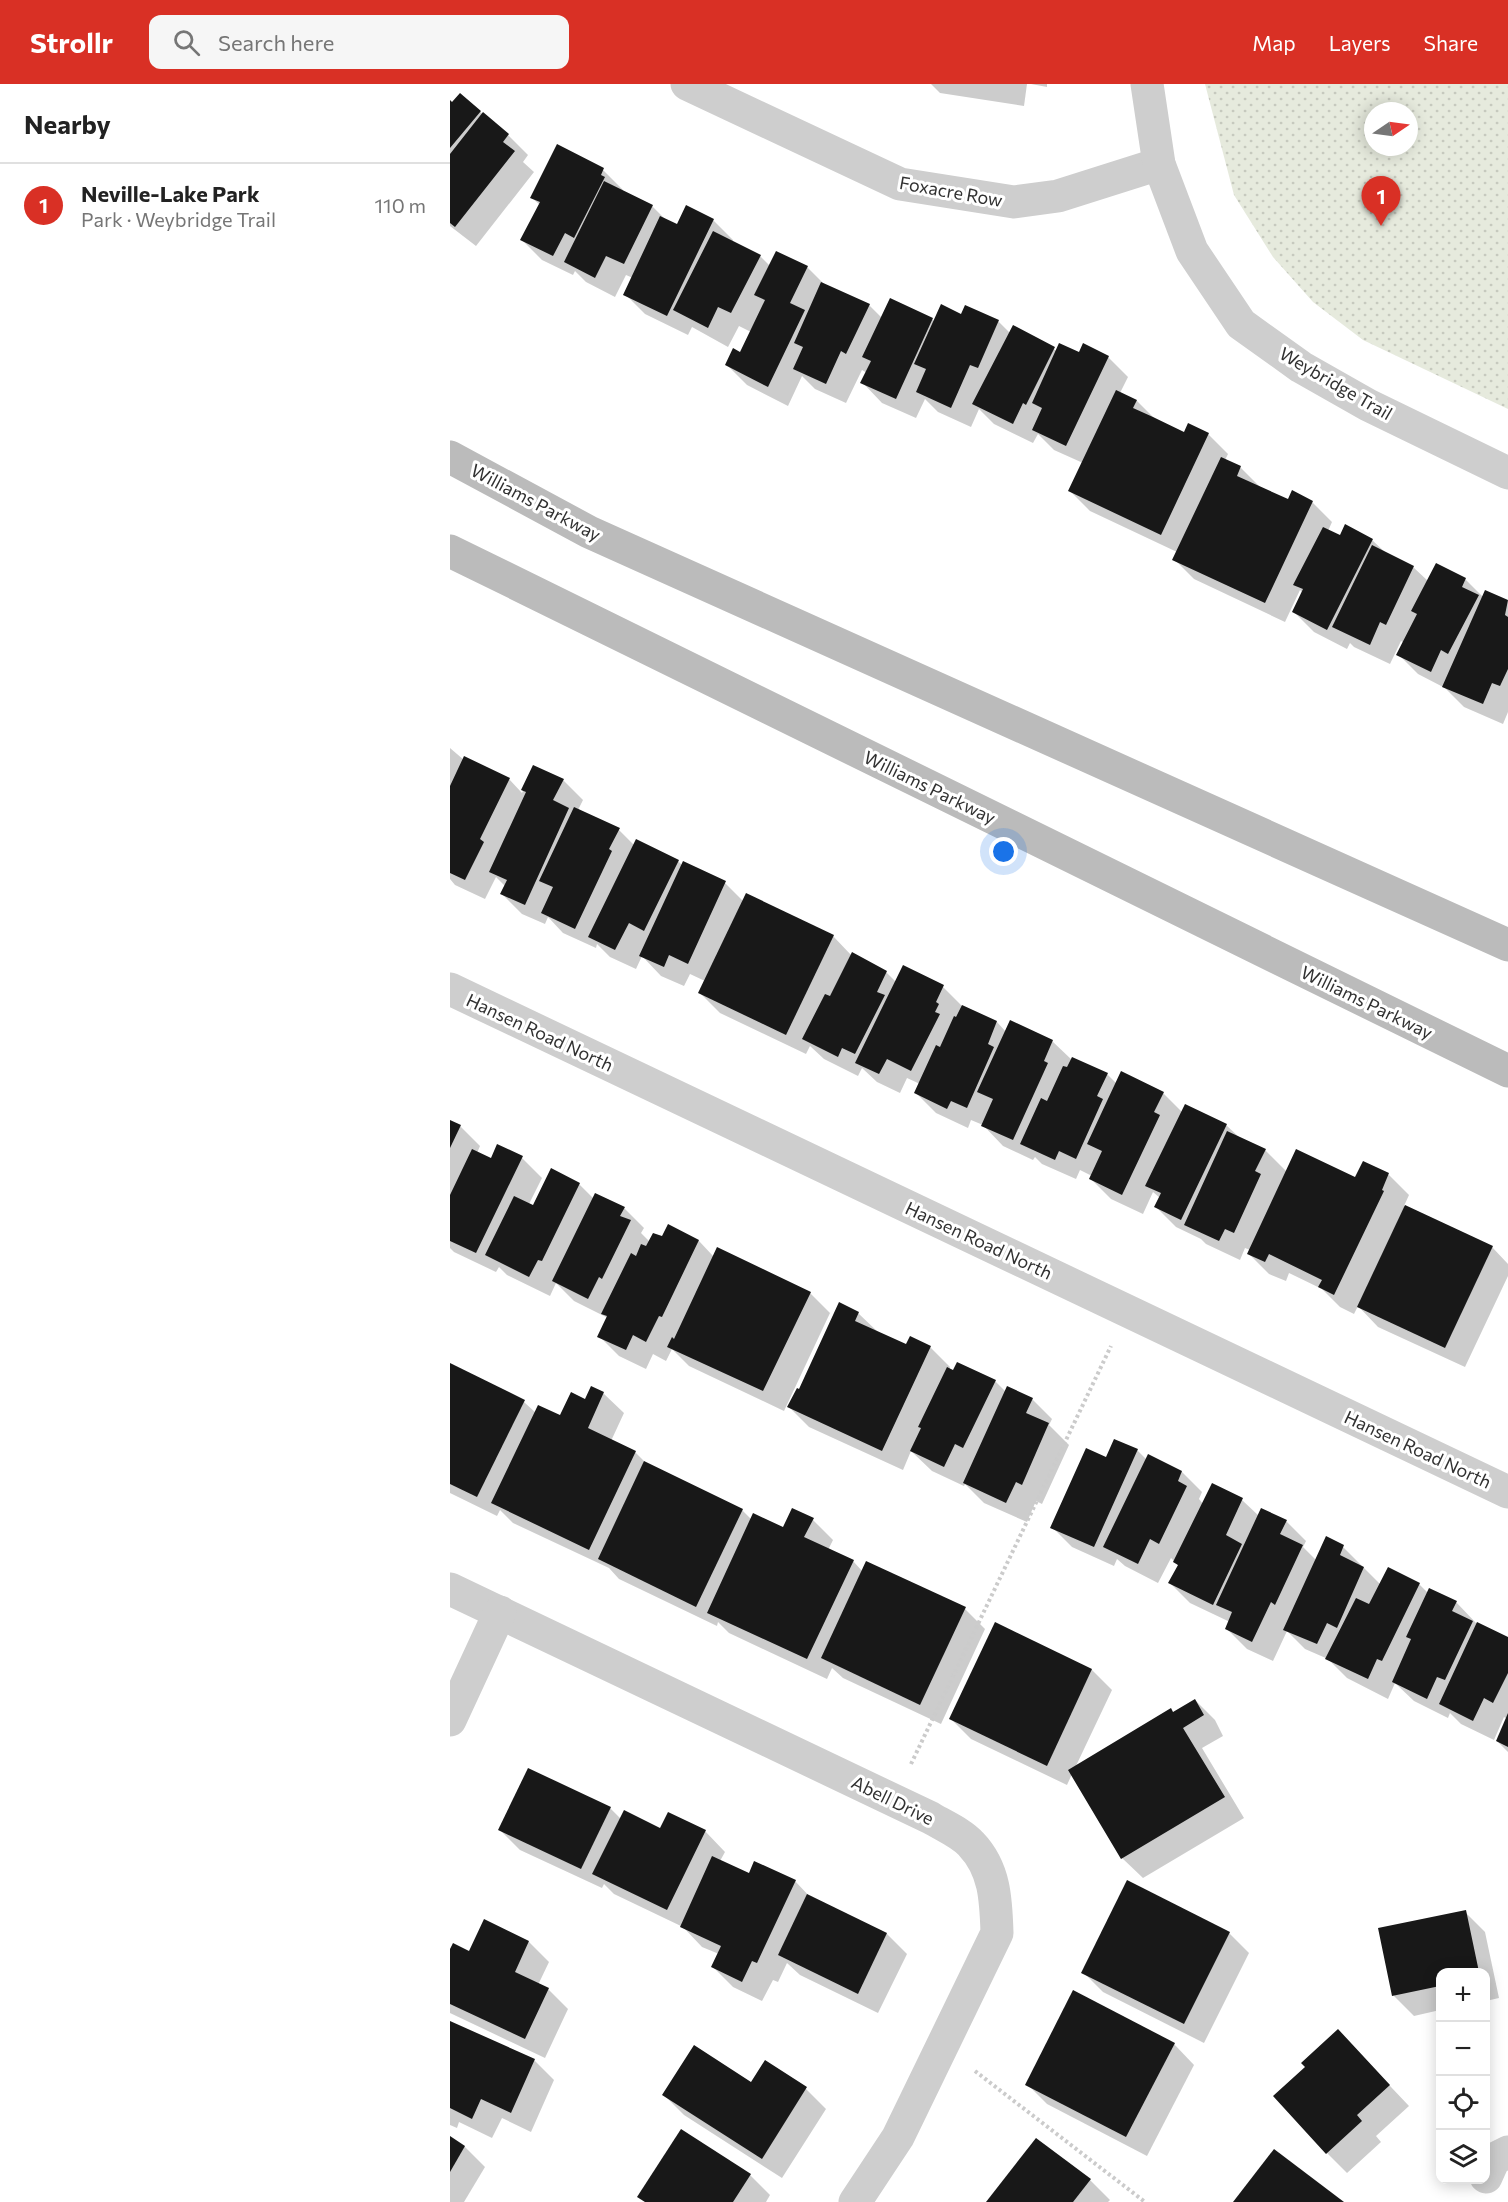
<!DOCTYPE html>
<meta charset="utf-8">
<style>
:root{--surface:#fff;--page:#f6f6f6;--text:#222;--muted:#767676;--line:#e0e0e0;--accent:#d93025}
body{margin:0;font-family:Commissioner,sans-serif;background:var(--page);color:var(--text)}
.controls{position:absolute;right:18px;bottom:18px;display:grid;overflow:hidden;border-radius:12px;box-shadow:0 3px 15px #0003}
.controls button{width:54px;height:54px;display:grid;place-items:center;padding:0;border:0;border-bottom:2px solid var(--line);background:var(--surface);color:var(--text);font:30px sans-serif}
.compass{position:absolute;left:914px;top:18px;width:54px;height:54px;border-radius:50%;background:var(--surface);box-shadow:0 3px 15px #0003;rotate:77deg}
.you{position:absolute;left:554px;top:768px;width:21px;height:21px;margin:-15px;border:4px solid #fff;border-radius:50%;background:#1a73e8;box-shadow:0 0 0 9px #1a73e833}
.badge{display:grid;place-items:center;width:39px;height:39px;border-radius:50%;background:var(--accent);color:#fff;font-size:20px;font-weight:700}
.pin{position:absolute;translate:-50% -50px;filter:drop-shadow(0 2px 3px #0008)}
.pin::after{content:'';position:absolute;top:32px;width:21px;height:18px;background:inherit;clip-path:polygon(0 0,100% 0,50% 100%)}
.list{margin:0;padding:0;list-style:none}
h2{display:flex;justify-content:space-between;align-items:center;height:78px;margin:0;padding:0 24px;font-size:26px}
h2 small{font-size:20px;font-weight:400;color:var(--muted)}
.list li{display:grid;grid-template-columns:39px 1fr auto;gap:18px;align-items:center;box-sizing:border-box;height:84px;padding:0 24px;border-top:2px solid var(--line)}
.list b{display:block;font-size:22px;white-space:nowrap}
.list p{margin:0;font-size:20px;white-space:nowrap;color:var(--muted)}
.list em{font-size:20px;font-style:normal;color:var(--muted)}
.icon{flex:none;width:33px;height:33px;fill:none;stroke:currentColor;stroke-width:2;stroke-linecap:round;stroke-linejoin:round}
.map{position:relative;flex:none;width:1058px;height:2118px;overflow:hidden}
header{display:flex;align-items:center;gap:36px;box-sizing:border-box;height:84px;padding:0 30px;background:var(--accent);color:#fff}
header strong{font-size:28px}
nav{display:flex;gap:33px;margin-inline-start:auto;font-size:21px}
.search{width:420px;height:54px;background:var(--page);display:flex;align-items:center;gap:15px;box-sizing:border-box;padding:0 21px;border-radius:12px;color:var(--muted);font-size:22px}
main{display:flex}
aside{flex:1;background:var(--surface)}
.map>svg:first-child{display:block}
.grass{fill:url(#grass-dots);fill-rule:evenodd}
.shadow{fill:#0003}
.building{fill:#181818}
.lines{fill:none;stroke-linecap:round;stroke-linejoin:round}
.path{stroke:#cbcbcb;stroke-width:4;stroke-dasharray:3 3;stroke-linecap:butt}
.minor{stroke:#cecece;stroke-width:33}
.secondary{stroke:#bbb;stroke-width:33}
.labels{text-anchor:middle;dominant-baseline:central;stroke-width:6;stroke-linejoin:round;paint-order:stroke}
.street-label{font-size:18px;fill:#313131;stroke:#fff}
</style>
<header>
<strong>Strollr</strong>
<div class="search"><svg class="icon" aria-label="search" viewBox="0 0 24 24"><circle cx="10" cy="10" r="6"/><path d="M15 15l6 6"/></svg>Search here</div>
<nav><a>Map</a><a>Layers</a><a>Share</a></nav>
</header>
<main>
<aside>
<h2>Nearby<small></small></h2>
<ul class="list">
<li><span class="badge">1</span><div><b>Neville-Lake Park</b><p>Park · Weybridge Trail</p></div><em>110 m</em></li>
</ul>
</aside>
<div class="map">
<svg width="1058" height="2118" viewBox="0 0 1058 2118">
<defs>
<pattern id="grass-dots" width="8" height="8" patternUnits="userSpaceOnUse" patternTransform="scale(1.5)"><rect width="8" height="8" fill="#e6eadd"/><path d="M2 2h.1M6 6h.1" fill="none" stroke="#c6c9be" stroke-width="1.8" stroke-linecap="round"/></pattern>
</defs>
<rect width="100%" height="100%" fill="#fff"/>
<path class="grass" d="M755 0H1058V325L913 256 863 218 823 173 784 111ZM923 27H959V63H923Z"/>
<g class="shadow">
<path d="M481 0H577L574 22 490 9Z"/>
<path d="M581 0H597V3Z"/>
<path d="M10 11 58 51 78 71 73 78 84 88 26 162 0 142V18L2 20Z"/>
<path d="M153 86 173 106 172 107 202 122 217 137 228 142 263 136 283 156 282 158 310 172 320 182 357 183 375 201 419 221 432 234 482 235 485 238 512 232 548 237 560 249 563 243 607 267 658 273 678 293 670 309 687 317 706 336 735 350H758L778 370 775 376 790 383 810 403 838 417 862 418 882 438 878 447 891 453 922 456 937 470 963 483 978 497 986 481 1015 495 1033 513 1036 508 1058 517V628L1053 640 1014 623 995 604 968 590 948 570 954 559 951 557 940 580 904 563 900 559 897 565 864 548 843 527 853 509 850 506 835 538 744 495 724 475 727 468 640 427 620 407 633 379 604 366 588 350 583 359 544 340 529 325 521 343 488 328 475 315 466 334 432 319 412 298 417 289 412 286 396 319 365 305 352 292 338 322 297 301 277 281 291 270 301 248 289 242 278 263 242 243 238 251 195 230 175 210 183 194 176 191 165 213 136 198 125 187 123 191 92 176 72 156 90 121 82 114Z"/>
<path d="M0 664 14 676 59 695 72 709 84 683 113 696 133 716 128 726 169 746 184 761 228 777 233 782 275 799 293 817 383 852 402 872 436 888 446 898 493 903 513 923 547 938 556 948 602 957 622 976 657 990 667 1000 713 1009 732 1028 776 1041 790 1054 815 1066 837 1088 905 1095 914 1079 939 1091 959 1111 954 1122 1042 1163 1058 1180V1192L1015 1283 928 1243 908 1222 904 1230 890 1223 872 1205 839 1189 836 1197 819 1190 799 1170 800 1166 795 1164 790 1176 756 1160 751 1155 726 1143 706 1123 710 1114 703 1108 693 1130 661 1115 641 1095 642 1092 630 1086 626 1095 592 1080 585 1073 583 1076 553 1062 533 1041 521 1036 518 1044 486 1029 466 1009 470 1000 457 994 450 1009 427 998 412 984 408 992 374 975 360 962 356 970 270 929 250 909 255 897 240 890 234 902 211 892 192 872 186 885 160 873 147 860 146 864 113 849 98 833 95 840 72 830 52 810 55 802 46 793 35 815 5 801 0 795Z"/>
<path d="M0 1037 10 1042 30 1062 27 1069 41 1076 72 1074 92 1094 79 1120 84 1122 129 1100 144 1115 174 1124 194 1144 191 1149 200 1158 212 1154 218 1142 249 1157 264 1173 360 1209 380 1229 334 1327 239 1282 222 1265 216 1277 203 1270 196 1285 169 1272 149 1252 158 1234 124 1217 106 1199 100 1212 57 1191 49 1183 46 1188 4 1168 0 1164Z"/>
<path d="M408 1229 429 1249 457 1262 480 1263 500 1283 499 1286 545 1297 556 1308 582 1315 602 1335 599 1341 619 1361 592 1420 586 1417 577 1438 534 1419 515 1400 514 1402 482 1387 461 1367 453 1386 359 1343 339 1323Z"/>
<path d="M0 1281 74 1318 86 1329 110 1333 136 1316 153 1309 174 1329 161 1357 185 1368 198 1381 292 1426 302 1436 334 1444 363 1436 383 1456 378 1466 403 1477 413 1488 417 1479 515 1525 535 1545 491 1640 393 1594 382 1584 377 1595 279 1549 268 1538 267 1542 169 1495 159 1484 63 1439 50 1426 47 1432 0 1409Z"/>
<path d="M687 1366 697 1376 698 1372 732 1388 752 1408 749 1415 753 1420 762 1401 792 1416 809 1432 836 1437 856 1457 853 1463 866 1476 893 1463 931 1501 969 1500 978 1509 1006 1518 1026 1539 1058 1555V1668L1047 1657 1057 1635 1054 1633 1044 1656 1011 1640 1000 1629 998 1634 964 1617 945 1599 938 1615 897 1594 878 1575 855 1565 837 1547 823 1577 797 1565 777 1545 780 1538 740 1519 720 1499 729 1482 721 1474 708 1499 675 1482 667 1475 664 1482 622 1463 602 1443 657 1375Z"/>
<path d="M545 1540 642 1586 662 1606 625 1684 745 1616 765 1636 773 1652 752 1664 794 1734 693 1794 672 1774 622 1690 617 1701 521 1655 501 1635Z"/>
<path d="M160 1724 171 1735 211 1746 255 1747 275 1768 270 1777 299 1791 345 1797 361 1814 437 1850 457 1870 428 1929 350 1891 337 1879 328 1898 323 1896 312 1917 283 1903 263 1883 269 1870 252 1863 233 1843 164 1810 154 1800 152 1804 70 1766 50 1746Z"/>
<path d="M1015 1828 1035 1848 1049 1914 1036 1917V1888H990V1926L964 1932 944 1912Z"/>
<path d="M779 1849 799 1869 754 1959 653 1908 633 1888Z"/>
<path d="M79 1858 99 1878 88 1901 98 1905 118 1925 95 1974 0 1929V1869H20Z"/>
<path d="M0 1939 84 1976 104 1996 81 2048 52 2034 42 2054 9 2038 7 2044 0 2041Z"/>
<path d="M888 1947 959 2022 926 2052 931 2058 897 2089 877 2069 857 1983Z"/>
<path d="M724 1960 744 1981 697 2072 597 2020 577 2000Z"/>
<path d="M316 1978 356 2005 376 2025 332 2094 234 2031 214 2011 302 2000Z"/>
<path d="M0 2054 15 2063 35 2083 14 2118H0Z"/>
<path d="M300 2091 320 2111 316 2118H195L189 2112Z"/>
<path d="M640 2096 660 2116 658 2118H538Z"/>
</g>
<g class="building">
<path d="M10 9 31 27 0 64V16L2 18Z"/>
<path d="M33 28 59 50 53 58 65 67 5 143 0 139V70Z"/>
<path d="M107 60 154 84 151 91 155 93 124 154 115 149 103 172 70 156 90 118 80 114Z"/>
<path d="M154 97 203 121 174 180 156 172 145 194 114 178Z"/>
<path d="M236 121 264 135 217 232 173 211 210 132 227 140Z"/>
<path d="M263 147 311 171 281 229 268 223 258 244 223 226Z"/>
<path d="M326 167 358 182 340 219 355 226 318 303 275 281 283 264 290 268 315 216 304 211Z"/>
<path d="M371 198 420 220 396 270 391 267 376 300 343 285 353 263 344 259Z"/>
<path d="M440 214 483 234 446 315 410 299 421 277 412 273Z"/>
<path d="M491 220 511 230 515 221 549 236 528 284 520 281 501 324 466 308 476 285 464 280Z"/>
<path d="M563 241 605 263 576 321 573 319 563 340 522 320Z"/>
<path d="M609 259 629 268 633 259 659 272 616 362 582 346 592 324 582 319Z"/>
<path d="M666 306 687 316 683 324 703 333 734 348 738 339 759 349 711 451 618 407Z"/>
<path d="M771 373 791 382 787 392 838 415 842 406 863 417 815 519 722 476Z"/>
<path d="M895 440 923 455 877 546 842 528 853 505 843 501 873 443 890 451Z"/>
<path d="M922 461 964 482 936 541 930 538 920 561 882 543Z"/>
<path d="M986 479 1016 494 1012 503 1029 511 998 570 991 566 981 588 946 571 967 530 961 527Z"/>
<path d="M1035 506 1058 516 1055 531 1058 533V585L1050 602 1042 599 1033 620 992 603Z"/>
<path d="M14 672 60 694 30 755 34 758 15 796 0 789V702Z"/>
<path d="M83 681 114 695 103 716 119 724 75 821 50 810 57 796 39 788 76 708 71 706Z"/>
<path d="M124 723 170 744 159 765 162 767 125 845 91 829 103 803 89 797Z"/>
<path d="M186 755 229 776 194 847 179 839 165 866 138 853Z"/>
<path d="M233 777 276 797 238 880 219 871 214 883 189 872Z"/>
<path d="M296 809 384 851 336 951 248 909Z"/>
<path d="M402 868 437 887 427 908 435 911 405 970 392 964 388 973 352 955 375 910 380 912Z"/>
<path d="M453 881 494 901 486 918 489 920 485 928 490 930 461 987 437 975 429 990 405 979Z"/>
<path d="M512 921 547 937 538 960 544 963 517 1024 501 1017 497 1025 464 1009 486 961 490 963 504 932 506 933Z"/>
<path d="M560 936 603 956 594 977 598 979 563 1056 531 1042 543 1015 527 1008Z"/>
<path d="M622 973 658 989 647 1012 653 1015 626 1075 609 1067 605 1076 570 1060 591 1014 597 1017 613 982 617 983Z"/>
<path d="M671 987 714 1008 704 1028 710 1031 672 1111 639 1095 652 1067 637 1060Z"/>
<path d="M735 1020 777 1040 731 1136 704 1123 711 1109 695 1102Z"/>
<path d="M0 1036 11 1041 0 1064Z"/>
<path d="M777 1047 816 1065 805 1087 811 1090 784 1149 775 1145 769 1157 734 1141Z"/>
<path d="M47 1060 73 1072 26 1169 0 1157V1111L22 1065 41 1074Z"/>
<path d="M846 1065 905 1093 913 1077 939 1089 932 1106 934 1107 884 1211 868 1203 872 1196 819 1170 815 1178 797 1170Z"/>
<path d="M101 1084 130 1099 92 1177 88 1176 79 1193 35 1171 64 1112 83 1121Z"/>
<path d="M145 1109 175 1123 170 1132 181 1136 152 1195 149 1193 138 1215 102 1197Z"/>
<path d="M955 1121 1043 1162 995 1264 907 1223Z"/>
<path d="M218 1140 249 1156 212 1233 209 1232 196 1258 183 1251 176 1266 147 1253 157 1232 151 1230 181 1169 186 1172 191 1160 196 1162 203 1149 212 1152Z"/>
<path d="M267 1163 361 1208 313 1307 217 1263 222 1253 224 1255Z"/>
<path d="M389 1218 409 1228 405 1237 456 1260 460 1252 481 1262 432 1367 337 1323 347 1304 349 1305Z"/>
<path d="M507 1278 546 1296 513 1364 505 1360 494 1383 460 1367 471 1344 468 1343 497 1283 503 1286Z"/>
<path d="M0 1279 75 1316 27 1413 0 1400Z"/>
<path d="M141 1302 154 1308 138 1344 186 1367 139 1466 41 1419 88 1321 110 1331 121 1308 135 1315Z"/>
<path d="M557 1302 583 1314 576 1329 599 1339 572 1401 566 1398 556 1419 513 1399Z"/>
<path d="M664 1355 688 1365 644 1463 600 1444 636 1364 656 1373Z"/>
<path d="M698 1370 732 1387 728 1397 737 1402 709 1460 700 1455 688 1480 653 1463Z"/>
<path d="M194 1377 293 1425 246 1523 148 1475Z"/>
<path d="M762 1399 793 1414 776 1451 792 1460 763 1521 718 1499 728 1481 723 1478Z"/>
<path d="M342 1424 364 1434 354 1453 404 1476 357 1575 257 1529 303 1429 333 1443Z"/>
<path d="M811 1424 837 1436 830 1450 853 1461 825 1521 821 1518 802 1558 775 1545 782 1528 766 1521Z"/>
<path d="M876 1452 894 1461 890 1471 914 1483 887 1544 877 1539 867 1560 833 1546Z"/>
<path d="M416 1477 516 1523 470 1621 371 1574Z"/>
<path d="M938 1483 970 1499 932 1577 927 1575 918 1595 875 1575 906 1514 919 1520Z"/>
<path d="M979 1504 1007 1517 1002 1527 1023 1537 995 1596 987 1593 977 1615 942 1598 961 1555 956 1553Z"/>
<path d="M545 1538 642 1585 597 1682 499 1635Z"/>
<path d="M1027 1538 1058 1553V1589L1043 1619 1034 1614 1023 1637 989 1620Z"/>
<path d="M745 1615 754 1631 733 1644 775 1713 671 1775 618 1686 721 1624 723 1628Z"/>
<path d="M1058 1629V1663L1046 1657Z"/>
<path d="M78 1684 161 1723 131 1785 48 1746Z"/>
<path d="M174 1726 210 1744 218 1728 256 1746 217 1826 142 1790Z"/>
<path d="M262 1772 299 1789 304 1777 346 1796 307 1879 302 1877 292 1898 261 1883 271 1862 230 1843Z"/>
<path d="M677 1796 780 1848 734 1940 631 1889Z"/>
<path d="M357 1810 437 1849 408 1910 328 1871Z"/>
<path d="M1016 1826 1029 1888H990V1902L942 1912 928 1844Z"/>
<path d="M34 1835 79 1857 65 1888 99 1904 75 1955 0 1920V1865L3 1859 19 1867Z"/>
<path d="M623 1906 725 1959 676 2053 575 2001Z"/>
<path d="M0 1937 85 1975 61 2029 31 2015 22 2035 0 2024Z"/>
<path d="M888 1945 940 2001 907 2031 912 2037 876 2070 823 2012 855 1983 851 1979Z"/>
<path d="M244 1961 301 1998 315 1976 357 2003 312 2075 212 2011Z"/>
<path d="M231 2045 301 2090 283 2118H195L187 2113Z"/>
<path d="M0 2052 15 2062 0 2088Z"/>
<path d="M586 2054 641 2095 623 2118H536Z"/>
<path d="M824 2065 894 2118H783Z"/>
</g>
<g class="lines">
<g class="path">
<path d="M461 1680 661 1262"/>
<path d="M525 1987 695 2118"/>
</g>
<g class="minor">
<path d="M237 0 450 100 564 118 608 112 709 80"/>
<path d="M697 0 709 80 742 167 791 240 851 283 918 321 1058 389"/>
<path d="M0 905 1058 1408"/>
<path d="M0 1505 481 1734C494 1742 511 1749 521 1760 545 1785 546 1816 547 1849L448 2053 405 2118"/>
<path d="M0 1636 50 1528"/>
<path d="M1036 2093 1044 2075 1058 2068"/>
</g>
<g class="secondary">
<path d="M0 373 139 448 1058 861"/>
<path d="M0 467 1058 987"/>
</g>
</g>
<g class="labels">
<g class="street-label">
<text transform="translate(501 107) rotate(10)">Foxacre Row</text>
<text transform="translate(886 299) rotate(30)">Weybridge Trail</text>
<text transform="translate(86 418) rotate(28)">Williams Parkway</text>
<text transform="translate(480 703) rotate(26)">Williams Parkway</text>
<text transform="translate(917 918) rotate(26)">Williams Parkway</text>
<text transform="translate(90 948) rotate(25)">Hansen Road North</text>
<text transform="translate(529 1156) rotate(25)">Hansen Road North</text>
<text transform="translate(968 1365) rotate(25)">Hansen Road North</text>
<text transform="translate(443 1716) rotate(26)">Abell Drive</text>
</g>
</g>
</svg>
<div class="controls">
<button>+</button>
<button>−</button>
<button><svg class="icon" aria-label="locate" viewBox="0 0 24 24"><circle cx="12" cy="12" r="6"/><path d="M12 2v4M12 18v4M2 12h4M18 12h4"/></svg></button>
<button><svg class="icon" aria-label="layers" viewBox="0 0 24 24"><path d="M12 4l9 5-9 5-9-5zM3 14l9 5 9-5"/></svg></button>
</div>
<svg class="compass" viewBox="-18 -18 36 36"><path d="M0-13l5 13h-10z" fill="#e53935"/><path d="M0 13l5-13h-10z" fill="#767676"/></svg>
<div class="you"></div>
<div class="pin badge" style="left:931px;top:142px">1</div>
</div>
</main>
